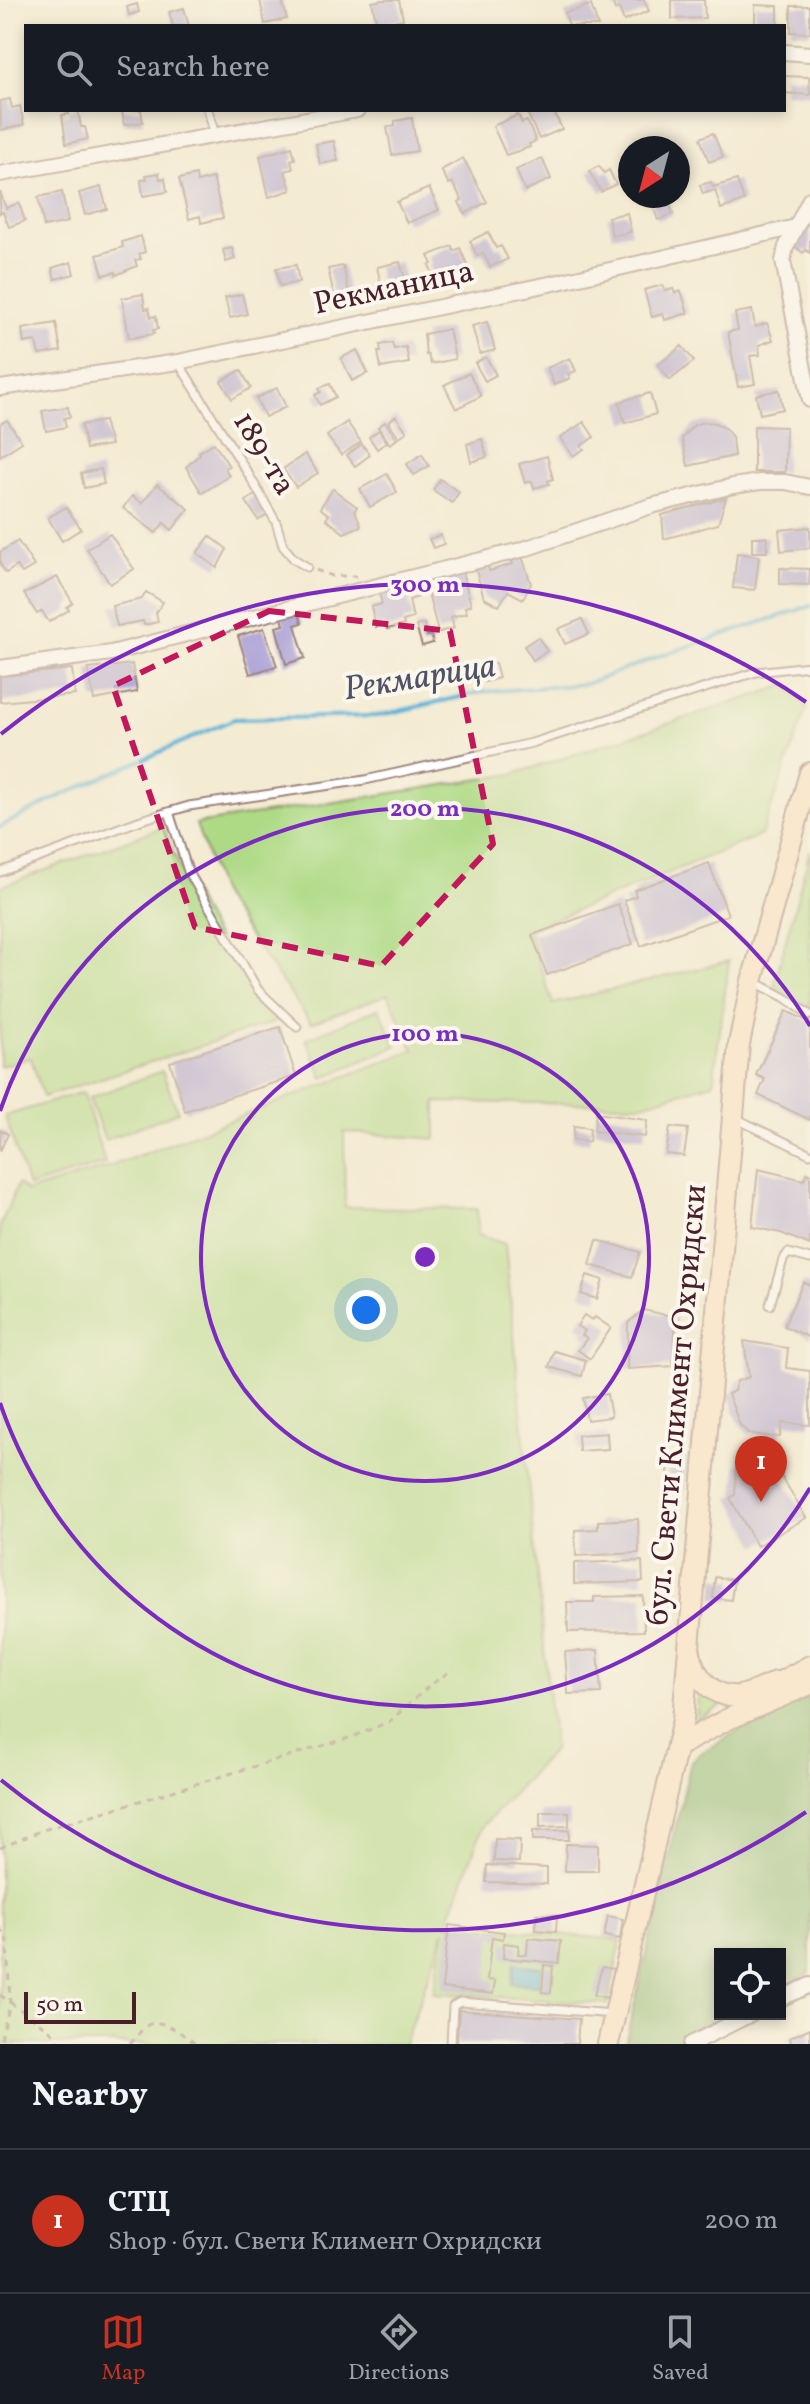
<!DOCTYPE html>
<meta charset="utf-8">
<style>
:root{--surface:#171b24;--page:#20242c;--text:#f1f3f6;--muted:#9ea1a6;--line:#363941;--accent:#c8321e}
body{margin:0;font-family:Vollkorn,serif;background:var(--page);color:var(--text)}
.controls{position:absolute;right:24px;bottom:24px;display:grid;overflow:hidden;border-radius:0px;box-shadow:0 4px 12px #0003}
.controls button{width:72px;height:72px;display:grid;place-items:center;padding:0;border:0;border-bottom:2px solid var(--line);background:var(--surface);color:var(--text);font:40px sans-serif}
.compass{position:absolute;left:618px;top:136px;width:72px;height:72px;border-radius:50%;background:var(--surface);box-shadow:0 4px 12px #0003;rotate:216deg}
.scale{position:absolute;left:24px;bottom:20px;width:112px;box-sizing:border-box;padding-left:8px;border:4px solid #4a1f2b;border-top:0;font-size:22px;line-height:28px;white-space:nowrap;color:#4a1f2b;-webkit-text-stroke:6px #fbf7ec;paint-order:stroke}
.you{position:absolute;left:366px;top:1310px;width:28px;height:28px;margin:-20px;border:6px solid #fff;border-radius:50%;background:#1a73e8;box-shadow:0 0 0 12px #1a73e833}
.badge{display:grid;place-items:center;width:52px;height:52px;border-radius:50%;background:var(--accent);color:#fff;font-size:26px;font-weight:700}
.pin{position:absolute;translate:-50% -66px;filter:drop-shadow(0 2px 4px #0008)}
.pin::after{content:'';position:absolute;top:42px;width:28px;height:24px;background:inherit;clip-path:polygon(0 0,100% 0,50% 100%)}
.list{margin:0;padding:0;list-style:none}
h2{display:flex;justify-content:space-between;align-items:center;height:104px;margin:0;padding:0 32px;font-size:34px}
h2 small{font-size:26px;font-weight:400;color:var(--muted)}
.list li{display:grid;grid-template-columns:52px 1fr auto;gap:24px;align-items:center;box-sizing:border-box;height:144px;padding:0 32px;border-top:2px solid var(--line)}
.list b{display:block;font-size:30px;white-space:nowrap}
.list p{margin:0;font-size:26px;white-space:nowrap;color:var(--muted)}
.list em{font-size:26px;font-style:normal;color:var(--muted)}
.icon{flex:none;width:44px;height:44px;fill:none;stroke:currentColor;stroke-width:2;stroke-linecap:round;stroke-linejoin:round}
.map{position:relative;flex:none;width:810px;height:2044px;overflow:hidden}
.search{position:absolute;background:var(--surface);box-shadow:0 4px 12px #0003;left:24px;right:24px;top:24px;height:88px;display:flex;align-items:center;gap:20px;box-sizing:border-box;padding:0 28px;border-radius:0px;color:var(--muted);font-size:30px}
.sheet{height:248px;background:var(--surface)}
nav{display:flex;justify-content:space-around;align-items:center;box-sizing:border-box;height:112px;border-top:2px solid var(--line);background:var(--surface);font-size:22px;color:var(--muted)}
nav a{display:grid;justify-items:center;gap:4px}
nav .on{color:var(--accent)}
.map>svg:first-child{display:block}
.green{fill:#aeda85;stroke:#7c7c58;stroke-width:2}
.forest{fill:#8aba72;stroke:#6a6c4e;stroke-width:2}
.water{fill:#5ab3d7;stroke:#526981;stroke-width:2}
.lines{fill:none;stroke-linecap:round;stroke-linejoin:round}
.stream{stroke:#5ab3d7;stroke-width:4}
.building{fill:#a79ed6}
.lane-casing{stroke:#9f857f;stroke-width:11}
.street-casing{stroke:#9f857f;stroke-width:18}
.secondary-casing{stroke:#9f857f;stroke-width:24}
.path{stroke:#9f857f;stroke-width:3;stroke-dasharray:6 6;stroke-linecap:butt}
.lane{stroke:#fff;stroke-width:7}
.street{stroke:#fff;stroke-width:14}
.secondary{stroke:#ffe4c6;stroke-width:20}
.marked{fill:none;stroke:#c2185b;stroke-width:6;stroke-dasharray:16 10;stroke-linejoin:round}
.ring{fill:none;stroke:#7b2cbf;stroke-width:4}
.labels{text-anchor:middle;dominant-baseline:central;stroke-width:8;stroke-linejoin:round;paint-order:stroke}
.street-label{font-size:32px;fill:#4a1f2b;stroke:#fbf7ec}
.water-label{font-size:34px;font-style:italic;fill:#505367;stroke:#fbf7ec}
.centre{fill:#7b2cbf;stroke:#fbf7ec;stroke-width:4}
.ring-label{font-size:24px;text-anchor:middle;font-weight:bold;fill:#7b2cbf;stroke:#fbf7ec;stroke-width:8;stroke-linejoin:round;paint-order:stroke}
</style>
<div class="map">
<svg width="810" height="2044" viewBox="0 0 810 2044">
<rect width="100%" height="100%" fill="#fbf7ec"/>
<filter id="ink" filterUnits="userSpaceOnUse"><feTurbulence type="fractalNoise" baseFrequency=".0125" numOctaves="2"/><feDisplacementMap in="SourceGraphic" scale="16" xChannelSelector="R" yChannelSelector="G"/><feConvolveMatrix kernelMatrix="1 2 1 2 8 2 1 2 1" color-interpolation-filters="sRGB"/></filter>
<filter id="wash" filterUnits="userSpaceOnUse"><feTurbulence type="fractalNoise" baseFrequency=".006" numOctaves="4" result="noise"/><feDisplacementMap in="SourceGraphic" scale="32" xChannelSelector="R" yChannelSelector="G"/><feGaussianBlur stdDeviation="1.8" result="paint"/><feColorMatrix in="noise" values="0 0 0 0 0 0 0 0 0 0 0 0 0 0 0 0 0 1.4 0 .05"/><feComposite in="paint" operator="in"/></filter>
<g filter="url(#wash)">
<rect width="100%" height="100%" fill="#f4ebd3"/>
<g class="green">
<path d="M787 685 807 708 761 835 528 930 553 1004 729 961 713 1083 643 1104 436 1102V1139L344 1132 345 1207 477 1209 478 1235 505 1244 554 1749 483 1826 447 1924 621 1940 608 2004 433 1993 445 1930 404 2044H0V1226L18 1184 27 1192 109 1167 414 1050 388 994 311 1023 222 897 196 824 514 774Z"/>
<path d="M163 827C189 895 229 967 278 1021L43 1097 31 1058 0 1066V887Z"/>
<path d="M810 850V1009L774 985Z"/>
<path d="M379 1008 396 1046 323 1078 306 1039Z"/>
<path d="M162 1071 178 1112 105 1140 89 1098Z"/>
<path d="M83 1092 105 1163 28 1187 5 1116Z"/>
<path d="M699 1687 725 1704 696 1720Z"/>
</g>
<path class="forest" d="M810 1697V1973L780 1988V1954H720V2014H730L672 2044H625L691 1761 699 1754 758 1719Z"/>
<path class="water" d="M514 1964 541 1967 539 1985 512 1983Z"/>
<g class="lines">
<path class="stream" d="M0 827 56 798 234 719 377 716 482 692 586 684 663 655 810 606"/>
</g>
<g id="blocks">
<g class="building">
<path d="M260 0H282L287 19 265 24Z"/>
<path d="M383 0H399L403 19 377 25 372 2Z"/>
<path d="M612 0H644L649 11 624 21 619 8 615 10Z"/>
<path d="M672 0H704L705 18 672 19Z"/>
<path d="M137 4 139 12 129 15 127 7Z"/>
<path d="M591 5 598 26H569L565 13Z"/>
<path d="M755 5 778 6V26H755Z"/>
<path d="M791 6H810V33L791 32Z"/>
<path d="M184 8 189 26H173L169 12Z"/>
<path d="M784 76 809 77 810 95 784 93Z"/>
<path d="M10 99 12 108 20 106 24 125 1 130 0 101Z"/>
<path d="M68 110H78L81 127H85L88 139 66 144 62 115 69 114Z"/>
<path d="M122 110H141L143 122 124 125Z"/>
<path d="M526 110H553L562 129 539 139Z"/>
<path d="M518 115 522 123 527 121 536 141 529 144 530 147 506 155 493 126Z"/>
<path d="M412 118 417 151 392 155 387 127 395 126V121Z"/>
<path d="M713 133 723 157 709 162 700 138Z"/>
<path d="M334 141 338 161 320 164 316 144Z"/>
<path d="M292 147 295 159 291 160 293 169 285 171 291 190 269 197 260 156Z"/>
<path d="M463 158 487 202 465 214 459 202 462 200 452 182 449 184 441 170Z"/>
<path d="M542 158 551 179 525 191 516 170Z"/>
<path d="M599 166 604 173 609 170 616 184 601 192 589 171Z"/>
<path d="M159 173 160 179 165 178 167 192 143 196 141 180 147 179 146 175Z"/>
<path d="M196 175 197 182 213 178 223 218 201 223 200 216 189 219 179 179Z"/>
<path d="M737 180 744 201 721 209 715 190 703 194 700 185 711 182 713 187Z"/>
<path d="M101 187 107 209 85 215 79 193Z"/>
<path d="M429 188 439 210 407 223 397 202Z"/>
<path d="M0 192 6 208 19 203 25 221 9 227 3 212 0 213Z"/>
<path d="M62 192 68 222 44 227 38 197Z"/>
<path d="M649 196H667L673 214 658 220Z"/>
<path d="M627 213 631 232 612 236 608 217Z"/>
<path d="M808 223 810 224V253L806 250 803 253 792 244Z"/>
<path d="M488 232 496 248 501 246 508 259 490 267 483 253 477 256 470 241Z"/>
<path d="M141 236 145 252 139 254 141 259 135 260 137 266 116 275 115 272 103 275 97 255 123 247 122 242Z"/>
<path d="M452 246 454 251 460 248 471 273 439 287 429 265 432 264 428 256Z"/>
<path d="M232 248 235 259 226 262 223 250Z"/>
<path d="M71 262 74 274 55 279 52 268Z"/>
<path d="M400 262 406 283 382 289 377 267Z"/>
<path d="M296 265 299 282 280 286 276 268Z"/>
<path d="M343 266 349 292 334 295 328 269Z"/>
<path d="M663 285 665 291 673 289 675 293 681 291 688 313 665 320 663 314 652 317 644 290Z"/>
<path d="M143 294 145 309 149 308 151 317 156 316 158 329 153 330 154 334 129 338 122 298Z"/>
<path d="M242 294 247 314 230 318 225 298Z"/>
<path d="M752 310 755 327 767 323 773 340 759 345 760 355 750 356 755 384 738 387 728 332 738 330 735 313Z"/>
<path d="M487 322 495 350 480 354 472 326Z"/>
<path d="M56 323 61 351 39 355 36 341 24 343 22 329Z"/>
<path d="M449 329 455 359 431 364 428 355H426L424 334Z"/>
<path d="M392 343 394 349 406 347 409 363 381 368 378 352H381L380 345Z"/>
<path d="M682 346 694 361 670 380 658 365Z"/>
<path d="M357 350 368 373 352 381 341 358Z"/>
<path d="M486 357 496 375 485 381 475 363Z"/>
<path d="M570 358 576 371 568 374 570 378 554 385 547 368Z"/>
<path d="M241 370 251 388 232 399 221 381Z"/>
<path d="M469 373 481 396 456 409 444 385Z"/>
<path d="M330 384 336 397 320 405 315 395 321 392 319 388Z"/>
<path d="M277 388 286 407 265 417 256 398Z"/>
<path d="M779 390 783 409 760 414 756 395Z"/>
<path d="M650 393 656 414 625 423 619 402Z"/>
<path d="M68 407 70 417 64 418 66 427 46 431 42 411Z"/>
<path d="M396 416 407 432 399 437 388 422Z"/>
<path d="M7 420 22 442 0 456V424Z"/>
<path d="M104 421 111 445 86 449 81 425Z"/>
<path d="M347 422 361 442 341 455 327 436Z"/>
<path d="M385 422 397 439 390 444 378 427Z"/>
<path d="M584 422 594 437 581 446 584 449 573 456 560 438Z"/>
<path d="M704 422 715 423 725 428 732 437 734 456 688 466 682 438 694 425Z"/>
<path d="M754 426 786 427 785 472H754Z"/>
<path d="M379 430 387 442 377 449 369 437Z"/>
<path d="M482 439 487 457 471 462 467 444Z"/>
<path d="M214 443 229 466 225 468 229 476 202 493 186 467 200 454 199 452Z"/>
<path d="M362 444 370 455 355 466 347 455Z"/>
<path d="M305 454 318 473 296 487 283 469Z"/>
<path d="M422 454 429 466 414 475 407 464Z"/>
<path d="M547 456 553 479 548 481 549 484 534 488 532 481 525 483 519 464Z"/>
<path d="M101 469 104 484 84 488 81 473Z"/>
<path d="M387 474 397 492 370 507 360 489Z"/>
<path d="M440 479 459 492 452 503 433 490Z"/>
<path d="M157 484 189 509 172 530 164 523 156 533 123 508 132 496 142 503Z"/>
<path d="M333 489 357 507 355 510 361 526 344 533 326 519 329 515 320 508Z"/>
<path d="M255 495 267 515 258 520 246 501Z"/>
<path d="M726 498 718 524 664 539 662 515Z"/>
<path d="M66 507 81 529 62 541 48 518Z"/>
<path d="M810 527V548L781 551 779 530Z"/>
<path d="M110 534 134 569 110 584 87 549Z"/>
<path d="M441 535 444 544 433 548 429 539Z"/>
<path d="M210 536 227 549 217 568 197 553Z"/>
<rect x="752" y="537" width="15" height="15"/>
<path d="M18 541 34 566 22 573 17 566 6 573 0 564V552Z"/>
<path d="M737 553 759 556 755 590 733 588Z"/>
<path d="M522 556 531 584 523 599 508 591 499 606 484 598 476 570 488 566 489 571 513 564 511 559Z"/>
<path d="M780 568 810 569 809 585 780 584Z"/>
<path d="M462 571 471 605 465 607 467 613 451 617 454 628 438 632 426 585 442 581 441 577Z"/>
<path d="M57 577 73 603 67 607 69 610 49 622 42 611 37 614 24 594Z"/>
<path d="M415 584 418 597 409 600 413 618 403 621 404 625 387 629 385 625 376 627 371 607 382 604 379 593Z"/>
<path d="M146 592 163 602 156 613 158 622 144 625 143 621 117 626 112 606 142 599Z"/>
<path d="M298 609 302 623 295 625 305 658 286 664 276 627 284 625 281 614Z"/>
<path d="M582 619 589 634 565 644 558 629Z"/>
<path d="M424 624 427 636 431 635 433 643 422 646 416 626Z"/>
<path d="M264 628 277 666 250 674 238 636Z"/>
<path d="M538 637 547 651 533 660 524 646Z"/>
<path d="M495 663 499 678 485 682 481 667Z"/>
<path d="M132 664 137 692 94 700 88 669Z"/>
<path d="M72 669 75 695 0 702V676Z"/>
<path d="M709 863 728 915 641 946 624 900 636 896 634 890Z"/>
<path d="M618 904 633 944 547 975 532 935Z"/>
<path d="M786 1011 810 1022V1120L758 1095 765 1079 756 1075Z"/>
<path d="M280 1027 296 1076 185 1111 170 1062Z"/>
<path d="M596 1113 647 1120 645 1137 594 1131Z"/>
<path d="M574 1126 590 1128 589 1142 573 1140Z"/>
<path d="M670 1127 688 1129 684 1156 666 1154Z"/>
<path d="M0 1130 8 1134 0 1151Z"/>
<path d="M758 1169 804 1180 807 1173 810 1174V1245L781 1233 752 1227Z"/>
<path d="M597 1240 640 1252 632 1277 590 1265Z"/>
<path d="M587 1275 603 1280 597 1299 581 1294Z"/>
<path d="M803 1282 810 1285V1338L784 1326Z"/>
<path d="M643 1310 676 1317 673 1366 627 1369 628 1323Z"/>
<path d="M584 1315 592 1320 595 1317 611 1328 590 1359 578 1350 587 1338 582 1335 585 1331 577 1326Z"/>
<path d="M744 1341 788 1348 786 1368 810 1371V1425L782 1423 780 1437 749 1434 740 1425 728 1394 734 1391 737 1381 749 1377Z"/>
<path d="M554 1351 586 1360 582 1376 549 1367Z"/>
<path d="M607 1394 611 1417 587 1420 583 1398Z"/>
<path d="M607 1433 608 1449 579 1451 578 1435Z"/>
<path d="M669 1456 687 1458 684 1493 667 1492Z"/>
<path d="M736 1464 778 1470 806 1518 757 1546 730 1498 735 1495Z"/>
<path d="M638 1519 639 1553 576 1556 575 1530 598 1529V1521Z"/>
<path d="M642 1561 643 1582 574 1584V1563Z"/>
<path d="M715 1577 734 1580 731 1600 713 1598Z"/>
<path d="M643 1596 644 1631 568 1632 567 1602H594V1597Z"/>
<path d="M598 1650 601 1693 568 1694 565 1652Z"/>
<path d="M540 1812H569V1826L540 1827Z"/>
<path d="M569 1830V1840H533V1831Z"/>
<path d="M495 1839 520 1840 519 1862 494 1861Z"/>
<path d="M566 1844 598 1845V1871H565Z"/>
<path d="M487 1865 547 1868V1884L486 1882Z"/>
<path d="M537 1914 557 1915 556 1932 536 1930Z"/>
<path d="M608 1916 623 1919 620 1939 604 1936Z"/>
<path d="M449 1925 504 1932 503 1939 492 1937 487 1980 495 1981 493 1994 442 1988Z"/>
<path d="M528 1938 561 1941 559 1963 503 1958 504 1943 519 1945 518 1954 527 1955Z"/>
<path d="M544 1965 553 1966 551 1993 542 1992Z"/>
<path d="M602 1967 614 1969 607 1998 594 1995Z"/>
<path d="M459 2010 579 2019 577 2044H457Z"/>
<path d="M810 2028V2044H792L789 2038Z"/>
</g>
</g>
</g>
<g filter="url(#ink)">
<use href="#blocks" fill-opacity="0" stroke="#9f857f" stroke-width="2"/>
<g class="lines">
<defs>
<g id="lane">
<path d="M208 110 215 135"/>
<path d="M178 362 249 475 276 522 283 546 294 559 307 567"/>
<path d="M169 812 188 871 258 990 297 1027"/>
<path d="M0 872 141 820 189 806 365 780 532 743 756 672 810 666"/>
<path d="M753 981 784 997 810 1015"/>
<path d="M737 1119 810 1154"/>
<path d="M770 1305 783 1260 788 1253 810 1259"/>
<path d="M451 2044 453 2006 460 2002 614 2014"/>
</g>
<g id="street">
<path d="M784 52 810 54"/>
<path d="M0 174 357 110"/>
<path d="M810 199 786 247 783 261 810 400"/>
<path d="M0 388 178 362 554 283 796 227"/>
<path d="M0 668 111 653 521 550 651 506 733 486 760 482H785L810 487"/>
<path d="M780 1999 810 1985"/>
<path d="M691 2044 751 2014"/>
</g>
<g id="secondary">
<path d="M690 1652C693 1676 714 1699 739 1696 752 1694 765 1687 776 1682"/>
<path d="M767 1689 810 1666"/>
<path d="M678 1746 726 1720 810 1684"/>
<path d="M608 2044 683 1720 739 1044 752 981 810 773"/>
</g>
</defs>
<use href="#lane" class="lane-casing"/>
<use href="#street" class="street-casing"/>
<use href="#secondary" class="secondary-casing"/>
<g class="path">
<path d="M316 570 332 576H356"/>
<path d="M0 1848 43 1830 352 1737 389 1722 429 1686 453 1669"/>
<path d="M0 1928 7 1940 10 2004 0 2042"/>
<path d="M0 1995 52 2032 59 2044"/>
<path d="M130 2044C136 2038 141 2029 148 2025 164 2017 184 2036 196 2044"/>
</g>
<use href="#lane" class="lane"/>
<use href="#street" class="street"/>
<use href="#secondary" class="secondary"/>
</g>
</g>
<path d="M0 0H810V2044H0ZM269 611 450 631 493 844 381 966 195 927 113 686Z" fill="#f4ebd3" fill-opacity=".55" fill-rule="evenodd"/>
<path class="marked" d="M269 611 450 631 493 844 381 966 195 927 113 686Z"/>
<g class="ring">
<circle cx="425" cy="1257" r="224"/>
<path d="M810 1488A449 449 0 0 1 0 1403M0 1111A449 449 0 0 1 810 1026"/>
<path d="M806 1812A673 673 0 0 1 1 1780M1 734A673 673 0 0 1 806 702"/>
</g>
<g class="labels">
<g class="street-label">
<text transform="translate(394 289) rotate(-12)">Рекманица</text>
<text transform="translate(263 454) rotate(59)">189-та</text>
<text transform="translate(678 1405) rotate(-85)">бул. Свети Климент Охридски</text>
</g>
<g class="water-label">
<text transform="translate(420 679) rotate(-9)">Рекмарица</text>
</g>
</g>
<circle cx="425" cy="1257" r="12" class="centre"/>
<g class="ring-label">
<text x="425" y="592">300 m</text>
<text x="425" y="816">200 m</text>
<text x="425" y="1041">100 m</text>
</g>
</svg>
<div class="controls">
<button><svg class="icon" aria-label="locate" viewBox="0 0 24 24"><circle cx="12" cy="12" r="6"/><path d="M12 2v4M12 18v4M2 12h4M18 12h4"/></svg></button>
</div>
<svg class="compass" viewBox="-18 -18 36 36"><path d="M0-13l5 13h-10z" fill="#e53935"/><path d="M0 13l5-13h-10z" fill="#9ea1a6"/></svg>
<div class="scale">50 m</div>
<div class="you"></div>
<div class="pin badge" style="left:761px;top:1502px">1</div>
<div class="search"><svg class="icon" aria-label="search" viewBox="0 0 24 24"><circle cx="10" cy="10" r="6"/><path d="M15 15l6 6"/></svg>Search here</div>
</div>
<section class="sheet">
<h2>Nearby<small></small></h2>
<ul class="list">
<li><span class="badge">1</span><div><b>СТЦ</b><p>Shop · бул. Свети Климент Охридски</p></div><em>200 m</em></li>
</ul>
</section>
<nav>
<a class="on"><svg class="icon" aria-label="map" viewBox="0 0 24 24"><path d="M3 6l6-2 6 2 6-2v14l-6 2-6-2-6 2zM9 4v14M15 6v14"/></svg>Map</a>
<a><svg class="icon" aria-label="directions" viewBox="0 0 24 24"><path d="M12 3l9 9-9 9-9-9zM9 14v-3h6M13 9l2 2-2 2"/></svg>Directions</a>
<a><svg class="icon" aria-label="saved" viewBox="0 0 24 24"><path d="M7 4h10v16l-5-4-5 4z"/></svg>Saved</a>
</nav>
